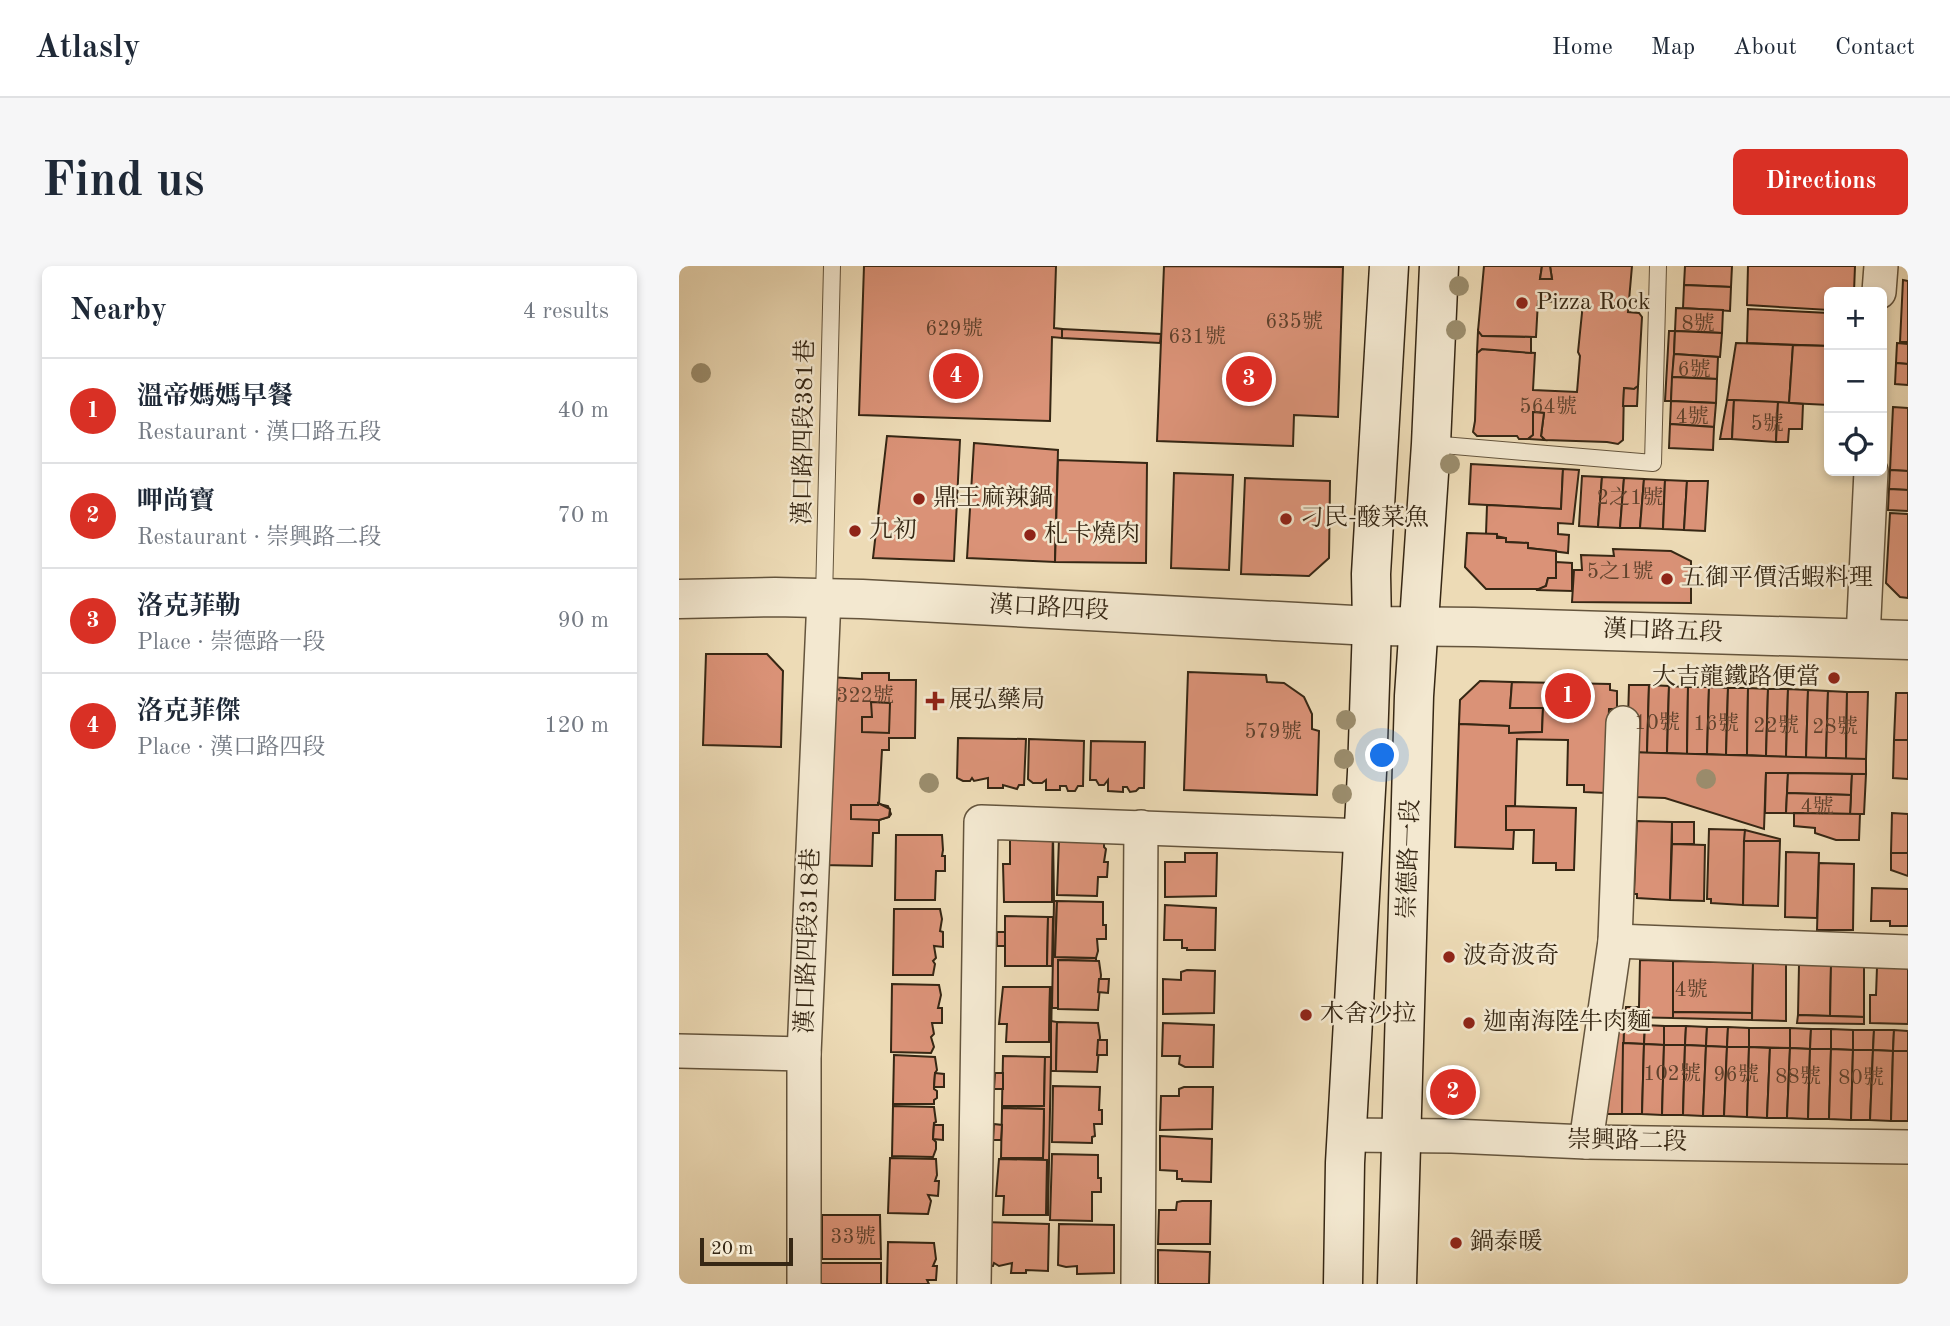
<!DOCTYPE html>
<meta charset="utf-8">
<style>
:root{--surface:#fff;--page:#f6f6f7;--text:#1f2937;--muted:#747a83;--line:#e0e1e3;--accent:#d93025}
body{margin:0;font-family:"Old Standard TT","Noto Serif TC",serif;background:var(--page);color:var(--text)}
.controls{position:absolute;right:21px;top:21px;display:grid;overflow:hidden;border-radius:10px;box-shadow:0 4px 10px #0003}
.controls button{width:63px;height:63px;display:grid;place-items:center;padding:0;border:0;border-bottom:2px solid var(--line);background:var(--surface);color:var(--text);font:35px sans-serif}
.scale{position:absolute;left:21px;bottom:18px;width:93px;box-sizing:border-box;padding-left:7px;border:4px solid #362714;border-top:0;font-size:19px;line-height:24px;white-space:nowrap;color:#362714;-webkit-text-stroke:5px #f3e8d0;paint-order:stroke}
.you{position:absolute;left:704px;top:490px;width:24px;height:24px;margin:-18px;border:5px solid #fff;border-radius:50%;background:#1a73e8;box-shadow:0 0 0 10px #1a73e833}
.badge{display:grid;place-items:center;width:46px;height:46px;border-radius:50%;background:var(--accent);color:#fff;font-size:23px;font-weight:700}
.pin{position:absolute;translate:-50% -50%;border:4px solid #fff;box-shadow:0 2px 7px #0006}
.list{margin:0;padding:0;list-style:none}
h2{display:flex;justify-content:space-between;align-items:center;height:91px;margin:0;padding:0 28px;font-size:30px}
h2 small{font-size:23px;font-weight:400;color:var(--muted)}
.list li{display:grid;grid-template-columns:46px 1fr auto;gap:21px;align-items:center;box-sizing:border-box;height:105px;padding:0 28px;border-top:2px solid var(--line)}
.list b{display:block;font-size:26px;white-space:nowrap}
.list p{margin:0;font-size:23px;white-space:nowrap;color:var(--muted)}
.list em{font-size:23px;font-style:normal;color:var(--muted)}
.icon{flex:none;width:38px;height:38px;fill:none;stroke:currentColor;stroke-width:2;stroke-linecap:round;stroke-linejoin:round}
.map{position:relative;flex:none;width:1229px;height:1018px;overflow:hidden;border-radius:10px}
header{display:flex;align-items:center;gap:42px;box-sizing:border-box;height:98px;padding:0 35px;background:var(--surface);border-bottom:2px solid var(--line)}
header strong{font-size:33px}
nav{display:flex;gap:38px;margin-inline-start:auto;font-size:24px}
.intro{display:flex;align-items:center;justify-content:space-between;box-sizing:border-box;height:168px;padding:0 42px}
h1{margin:0;font-size:49px}
.button{padding:18px 32px;border-radius:10px;background:var(--accent);color:#fff;font-size:24px;font-weight:700}
main{display:flex;gap:42px;padding:0 42px}
aside{flex:1;background:var(--surface);border-radius:10px;box-shadow:0 4px 10px #0003}
.map>svg:first-child{display:block}
.building{fill:#da9277;stroke:#362714;stroke-width:2}
.lines{fill:none;stroke-linecap:round;stroke-linejoin:round}
.service-casing{stroke:#64543c;stroke-width:18}
.minor-casing{stroke:#64543c;stroke-width:36}
.tertiary-casing{stroke:#64543c;stroke-width:41}
.secondary-casing{stroke:#362714;stroke-width:41}
.service{stroke:#f3e8d0;stroke-width:16}
.minor{stroke:#f3e8d0;stroke-width:33}
.tertiary{stroke:#f3e8d0;stroke-width:38}
.secondary{stroke:#f3e8d0;stroke-width:38}
.tree{fill:#9b8d6d}
.poi-dot{fill:#8f2418;stroke:#f3e8d0;stroke-width:2.5}
.labels{text-anchor:middle;dominant-baseline:central;stroke-width:5;stroke-linejoin:round;paint-order:stroke}
.number-label{font-size:21px;fill:#5f422d}
.poi-label{font-size:24px;fill:#362714;stroke:#f3e8d0;text-anchor:start}
.street-label{font-size:24px;fill:#362714;stroke:#f3e8d0}
</style>
<header>
<strong>Atlasly</strong>
<nav><a>Home</a><a>Map</a><a>About</a><a>Contact</a></nav>
</header>
<div class="intro"><h1>Find us</h1><a class="button">Directions</a></div>
<main>
<aside>
<h2>Nearby<small>4 results</small></h2>
<ul class="list">
<li><span class="badge">1</span><div><b>溫帝媽媽早餐</b><p>Restaurant · 漢口路五段</p></div><em>40 m</em></li>
<li><span class="badge">2</span><div><b>呷尚寶</b><p>Restaurant · 崇興路二段</p></div><em>70 m</em></li>
<li><span class="badge">3</span><div><b>洛克菲勒</b><p>Place · 崇德路一段</p></div><em>90 m</em></li>
<li><span class="badge">4</span><div><b>洛克菲傑</b><p>Place · 漢口路四段</p></div><em>120 m</em></li>
</ul>
</aside>
<div class="map">
<svg width="1229" height="1018" viewBox="0 0 1229 1018">
<rect width="100%" height="100%" fill="#eddbb6"/>
<filter id="stains"><feTurbulence type="fractalNoise" baseFrequency=".00286" numOctaves="4"/><feColorMatrix values="0 0 0 0 .2 0 0 0 0 .09 0 0 0 0 .02 0 0 0 .5 -.17"/></filter>
<radialGradient id="worn" r=".72"><stop offset=".6" stop-color="#630" stop-opacity="0"/><stop offset="1" stop-color="#630" stop-opacity=".3"/></radialGradient>
<g class="building">
<path d="M185 0H377L375 62 383 63V72L373 71 371 155 180 149Z"/>
<path d="M485 0 664 1 659 151 615 149 614 180 478 175Z"/>
<path d="M805 0H863L861 13H873L871 0H953L949 46 960 47 963 51 959 120 955 123 945 122 944 174 939 178 928 176 866 174 862 170 865 147 854 146V169L849 173H840L838 170H798L794 166 796 155 798 87 803 83 856 87 854 124 898 126 901 90 899 86 904 37 859 35 857 71 803 70 799 65Z"/>
<path d="M863 0H871L873 13H861Z"/>
<path d="M1006 0H1053L1052 21 1005 19Z"/>
<path d="M1069 0H1176L1175 26H1150V44L1068 39Z"/>
<path d="M1224 14 1229 15V76H1221Z"/>
<path d="M1005 19 1052 21 1051 45 1004 42Z"/>
<path d="M997 42 1044 44 1043 67 996 65Z"/>
<path d="M1069 43 1150 47V80L1068 77Z"/>
<path d="M383 63 482 68 481 77 383 72Z"/>
<path d="M799 65 803 70 852 71V87L803 83 798 87Z"/>
<path d="M990 65H996L995 88 992 135H986Z"/>
<path d="M996 65 1043 67 1041 91 995 88Z"/>
<path d="M1057 77 1114 79 1110 137 1048 134Z"/>
<path d="M1218 77 1229 78V98L1217 97Z"/>
<path d="M1114 79 1150 80V139L1110 137Z"/>
<path d="M995 88 1039 91 1038 113 993 111Z"/>
<path d="M1217 97 1229 98V119L1216 118Z"/>
<path d="M993 111 1038 113 1037 137 992 135Z"/>
<path d="M959 120 958 140H944L945 122 955 123Z"/>
<path d="M1048 134H1055L1053 173H1041Z"/>
<path d="M1055 134 1099 136 1097 176 1053 173Z"/>
<path d="M992 135 1037 137 1035 161 991 158Z"/>
<path d="M1099 136 1124 138 1123 163H1110L1109 176H1097Z"/>
<path d="M1214 141 1229 142V205L1211 204Z"/>
<path d="M854 146 865 147 862 170 866 174 849 173 854 169Z"/>
<path d="M991 158 1035 161 1034 184 990 182Z"/>
<path d="M208 170 281 174 275 295 194 292Z"/>
<path d="M295 177 379 184 376 296 288 292Z"/>
<path d="M379 194 468 197 467 297 376 296Z"/>
<path d="M792 198 884 203 882 243 790 238Z"/>
<path d="M884 203 900 204 894 258 879 257V268L890 269 889 287 849 282V277L827 276V272L807 268 808 239 882 243Z"/>
<path d="M1211 204 1229 205V224L1210 223Z"/>
<path d="M495 207 554 209 550 304 492 302Z"/>
<path d="M903 210 923 211 919 261 900 260Z"/>
<path d="M923 211 945 212 941 262 919 261Z"/>
<path d="M566 212 651 215 650 292 630 310 562 308Z"/>
<path d="M945 212 965 213 961 262H941Z"/>
<path d="M965 213 986 214 984 263 961 262Z"/>
<path d="M986 214 1008 215 1005 264 984 263Z"/>
<path d="M1008 215H1029L1026 265 1005 264Z"/>
<path d="M1210 223 1229 224V245L1209 244Z"/>
<path d="M1211 247 1229 248V332L1221 331 1207 317Z"/>
<path d="M788 267 818 268V272H827V276L849 277V282L877 285V312H869L867 320 861 323H807L786 301Z"/>
<path d="M934 283 992 285 1012 295V337L893 336 895 304H903L902 289 935 290Z"/>
<path d="M877 296 893 297V325L857 324 867 320 869 312H877Z"/>
<path d="M27 388H88L104 405 102 481 24 479Z"/>
<path d="M509 406 587 409 588 416 605 417 625 431 633 448V463L640 465 638 529 505 524Z"/>
<path d="M183 407H210V414H237L236 472H210V484H203L200 538 209 540 212 548 210 551 200 554V567H194L193 600 143 599 150 411 183 413Z"/>
<path d="M801 415 833 416 831 442H864L863 466 830 467V460L780 458 781 434Z"/>
<path d="M833 416 931 418V424L938 425V443H930L927 527 905 526V519H888L889 474 838 473 836 540H827V564H835L834 583 776 581 780 458 830 460V467L863 466 864 442H831Z"/>
<path d="M950 419H970L968 487 948 486Z"/>
<path d="M970 419 990 420 988 487H968Z"/>
<path d="M990 420 1009 421 1008 488 988 487Z"/>
<path d="M1009 421H1030L1028 488H1008Z"/>
<path d="M1030 421 1049 422 1047 489 1028 488Z"/>
<path d="M1049 422H1069L1068 489H1047Z"/>
<path d="M1069 422 1089 423 1087 490 1068 489Z"/>
<path d="M1089 423H1109L1107 491 1087 490Z"/>
<path d="M1109 423 1129 424 1127 492 1107 491Z"/>
<path d="M1129 424 1149 425 1147 492H1127Z"/>
<path d="M1149 425 1168 426 1167 493 1147 492Z"/>
<path d="M1168 426H1189L1187 493H1167Z"/>
<path d="M1217 427H1229V474H1215Z"/>
<path d="M192 436 211 437 210 467 183 466V451H193Z"/>
<path d="M279 472 347 473 345 519H340L338 523 324 519V522H309V512L295 515 293 512 291 515H284L278 512Z"/>
<path d="M350 473 405 475 404 520H399L396 525H389L387 520H381V524H367V514L363 517H354L349 513Z"/>
<path d="M1215 474H1229V513L1214 512Z"/>
<path d="M412 475 466 476 465 522H460L457 525 451 526 448 521H444V526L429 525V514L425 519H420L417 514H411Z"/>
<path d="M948 486 1187 493V508L1087 507 1085 563 986 532 956 531Z"/>
<path d="M1087 507H1109L1107 547H1086Z"/>
<path d="M1109 507 1173 508 1172 529 1108 527Z"/>
<path d="M1173 508H1187L1185 548H1171Z"/>
<path d="M1108 527 1172 529 1171 548 1107 547Z"/>
<path d="M199 537 211 543 210 551 200 554 172 553V539H199Z"/>
<path d="M827 540 897 542 895 604H877V597H854L855 564H827Z"/>
<path d="M1115 547 1181 548 1180 574H1157L1136 567V562L1115 560Z"/>
<path d="M1213 547 1229 548V587H1212Z"/>
<path d="M958 555 993 556 991 634 958 632V628H955Z"/>
<rect x="993" y="556" width="22" height="22"/>
<path d="M1030 563 1066 564 1064 639 1032 637V633H1028Z"/>
<path d="M1066 564 1101 573V575H1065Z"/>
<path d="M331 568H374L373 636H325L324 598H331Z"/>
<path d="M374 568 375 636H373Z"/>
<path d="M217 569H263L264 584 263 590H266V605H257L256 634H216Z"/>
<path d="M380 573 425 574V581L427 583 425 596H429L428 611H419L418 630 378 629Z"/>
<path d="M1065 575H1101L1099 640 1064 639Z"/>
<path d="M993 578 1026 579 1025 635 991 634Z"/>
<path d="M1107 586 1140 587 1138 652 1106 651Z"/>
<path d="M506 587H538L537 630 486 631V596H506Z"/>
<path d="M1212 587H1229V610L1212 604Z"/>
<path d="M1140 597 1175 598 1174 664H1138Z"/>
<path d="M1193 622 1229 623V660H1211V655H1192Z"/>
<path d="M375 635H378L376 691 417 692V695L379 694V742H373Z"/>
<path d="M378 635 424 636V659H427V673H418L419 685 417 692 376 691Z"/>
<path d="M486 639 537 642 536 684H508V682H503V674H485Z"/>
<path d="M215 643H261L263 653 261 665 264 666V681L255 680 257 692 254 695 256 698 254 709H214Z"/>
<path d="M326 650 369 651 368 700H326Z"/>
<path d="M369 651H374L373 700H368Z"/>
<rect x="318" y="666" width="8" height="14"/>
<path d="M379 694 420 695 422 709 419 744 379 743Z"/>
<path d="M961 694 994 695V752L946 751 947 741H960Z"/>
<path d="M994 695 1074 697 1073 747 994 746Z"/>
<path d="M1074 697H1107V755L1073 754Z"/>
<path d="M1120 699H1152L1151 750 1119 749Z"/>
<path d="M1152 699 1185 701V751L1151 750Z"/>
<path d="M1229 700V758L1191 757V729H1197L1198 701Z"/>
<path d="M508 704 536 705 535 747 484 748V713L502 714V706Z"/>
<path d="M420 713H430L429 727 419 726Z"/>
<path d="M213 718 260 719 262 729 259 742H263V757H253L255 768 252 771 255 781 252 787 212 786Z"/>
<path d="M324 721H371L370 776H327L328 758H320Z"/>
<path d="M371 721H373L372 776H370Z"/>
<path d="M994 746 1073 747V754L994 752Z"/>
<path d="M1119 749 1185 751V758L1118 757Z"/>
<path d="M372 755 378 756 377 805H372Z"/>
<path d="M378 756 419 757 421 771 418 806 377 805Z"/>
<path d="M484 757 535 759 534 801H506L500 798 501 790H483Z"/>
<path d="M966 759 965 778 944 777 945 760Z"/>
<path d="M966 759 985 760V779L965 778Z"/>
<path d="M926 760H945L943 848H924Z"/>
<path d="M985 760H1007L1006 779H985Z"/>
<path d="M1007 760 1028 761 1027 780 1006 779Z"/>
<path d="M1028 761H1049L1048 781 1027 780Z"/>
<path d="M1049 761 1070 762V781H1048Z"/>
<path d="M1070 762H1111V782L1070 781Z"/>
<path d="M1111 762 1132 763 1131 783 1111 782Z"/>
<path d="M1132 763H1152V783H1131Z"/>
<path d="M1152 763 1174 764V784L1152 783Z"/>
<path d="M1174 764H1195L1194 784H1174Z"/>
<path d="M1195 764H1215L1214 785 1194 784Z"/>
<path d="M1215 764 1229 765V785H1214Z"/>
<path d="M419 774H428V789H418Z"/>
<path d="M944 777 965 778 963 848H943Z"/>
<path d="M965 778 985 779 983 849 963 848Z"/>
<path d="M985 779H1006L1004 849H983Z"/>
<path d="M1006 779 1027 780 1024 850 1004 849Z"/>
<path d="M1027 780 1048 781 1045 850H1024Z"/>
<path d="M1048 781H1070L1068 851 1045 850Z"/>
<path d="M1070 781 1091 782 1088 852 1068 851Z"/>
<path d="M1091 782H1111L1108 852H1088Z"/>
<path d="M1111 782 1131 783 1129 853 1108 852Z"/>
<path d="M1131 783H1152L1150 853H1129Z"/>
<path d="M1152 783 1174 784 1172 854 1150 853Z"/>
<path d="M1174 784H1194L1191 854H1172Z"/>
<path d="M1194 784 1214 785 1212 855 1191 854Z"/>
<path d="M1214 785H1229V855H1212Z"/>
<path d="M215 789 256 791 258 804 256 807 255 823 258 825V832L255 834V838H214Z"/>
<path d="M324 790 366 791 365 840H323Z"/>
<path d="M366 791H372L369 949H367L368 894 322 893 364 892 365 843 323 842V840H365Z"/>
<path d="M256 807 265 808V821H255Z"/>
<path d="M316 807H324V823H315Z"/>
<path d="M374 820 421 821 420 844H423V858H415L416 870 413 871V877L373 876Z"/>
<path d="M505 821H534L533 863 481 864 482 830H500V823Z"/>
<path d="M214 840 255 841 257 856 255 857 254 873 257 876V883L254 891 213 890Z"/>
<path d="M323 842 365 843 364 892H322Z"/>
<path d="M315 858 323 859 322 874H314Z"/>
<path d="M255 859H264V874L254 873Z"/>
<path d="M481 870 533 873 532 916 503 915V913H498V905L481 904Z"/>
<path d="M373 888 419 889V912H422V926H413V955L371 954Z"/>
<path d="M211 892 257 893 258 909 256 915H260L259 930 249 929 252 935 249 948 209 947Z"/>
<path d="M320 893 368 894 367 949H324L325 930H317Z"/>
<path d="M503 935H532L531 978H479L480 944H497L498 936Z"/>
<path d="M143 949H201L202 993H143Z"/>
<path d="M303 956 370 958 369 1005 347 1004V1007H332L333 997 320 1000 315 997 314 1000H307Z"/>
<path d="M380 958 435 959V1007L398 1008V1000L387 1001 379 999Z"/>
<path d="M209 976 255 977 257 993 254 1000H258L257 1014H248L250 1018H208Z"/>
<path d="M479 984 531 986 530 1018H479Z"/>
<rect x="142" y="997" width="60" height="21"/>
</g>
<g class="lines">
<defs>
<g id="service">
<path d="M752 178 974 197 979 0"/>
<path d="M145 332 153 0"/>
</g>
<g id="minor">
<path d="M1200 26 1202 0"/>
<path d="M1184 372 1192 205"/>
<path d="M936 675 1229 686"/>
<path d="M0 785 125 788"/>
<path d="M668 869 773 870 907 876 1229 881"/>
<path d="M907 876 936 675 944 457"/>
<path d="M125 1018V788L145 332"/>
<path d="M295 1018 302 556 685 570"/>
<path d="M459 1018 462 561"/>
</g>
<path id="tertiary" d="M0 333 96 331 183 333 693 360 795 361 1229 374"/>
<g id="secondary">
<path d="M664 1018 666 897 688 506 693 360 692 308 710 0"/>
<path d="M718 1018 735 430 752 178 760 0"/>
</g>
</defs>
<use href="#service" class="service-casing"/>
<use href="#minor" class="minor-casing"/>
<use href="#tertiary" class="tertiary-casing"/>
<use href="#secondary" class="secondary-casing"/>
<use href="#service" class="service"/>
<use href="#minor" class="minor"/>
<use href="#tertiary" class="tertiary"/>
<use href="#secondary" class="secondary"/>
</g>
<g class="tree">
<circle cx="780" cy="20" r="10"/>
<circle cx="777" cy="64" r="10"/>
<circle cx="22" cy="107" r="10"/>
<circle cx="771" cy="198" r="10"/>
<circle cx="667" cy="454" r="10"/>
<circle cx="665" cy="493" r="10"/>
<circle cx="1027" cy="513" r="10"/>
<circle cx="250" cy="517" r="10"/>
<circle cx="663" cy="528" r="10"/>
</g>
<g class="poi-dot">
<circle cx="843" cy="37" r="7"/>
<circle cx="240" cy="233" r="7"/>
<circle cx="607" cy="253" r="7"/>
<circle cx="176" cy="265" r="7"/>
<circle cx="351" cy="269" r="7"/>
<circle cx="988" cy="313" r="7"/>
<circle cx="1155" cy="412" r="7"/>
<path d="M252.5 424.5h7v7h7v7h-7v7h-7v-7h-7v-7h7z"/>
<circle cx="770" cy="691" r="7"/>
<circle cx="627" cy="749" r="7"/>
<circle cx="790" cy="757" r="7"/>
<circle cx="777" cy="977" r="7"/>
</g>
<g class="labels">
<g class="number-label">
<text x="615" y="56">635號</text>
<text x="1019" y="58">8號</text>
<text x="275" y="63">629號</text>
<text x="518" y="71">631號</text>
<text x="1015" y="104">6號</text>
<text x="869" y="141">564號</text>
<text x="1013" y="151">4號</text>
<text x="1088" y="158">5號</text>
<text x="951" y="232">2之1號</text>
<text x="941" y="306">5之1號</text>
<text x="186" y="430">322號</text>
<text x="978" y="457">10號</text>
<text x="1037" y="458">16號</text>
<text x="1097" y="460">22號</text>
<text x="1156" y="461">28號</text>
<text x="594" y="466">579號</text>
<text x="1138" y="541">4號</text>
<text x="1012" y="724">4號</text>
<text x="993" y="808">102號</text>
<text x="1057" y="809">96號</text>
<text x="1119" y="811">88號</text>
<text x="1182" y="812">80號</text>
<text x="174" y="971">33號</text>
</g>
<g class="poi-label">
<text x="857" y="37">Pizza Rock</text>
<text x="254" y="233">鼎王麻辣鍋</text>
<text x="621" y="253">刁民-酸菜魚</text>
<text x="190" y="265">九初</text>
<text x="365" y="269">札卡燒肉</text>
<text x="1002" y="313">五御平價活蝦料理</text>
<text x="1141" y="412" text-anchor="end">大吉龍鐵路便當</text>
<text x="270" y="435">展弘藥局</text>
<text x="784" y="691">波奇波奇</text>
<text x="641" y="749">木舍沙拉</text>
<text x="804" y="757">迦南海陸牛肉麵</text>
<text x="791" y="977">鍋泰暖</text>
</g>
<g class="street-label">
<text transform="translate(126 166) rotate(-89)">漢口路四段381巷</text>
<text transform="translate(370 343) rotate(3)">漢口路四段</text>
<text transform="translate(984 366) rotate(2)">漢口路五段</text>
<text transform="translate(731 593) rotate(-88)">崇德路一段</text>
<text transform="translate(130 675) rotate(-88)">漢口路四段318巷</text>
<text transform="translate(948 876) rotate(1)">崇興路二段</text>
</g>
</g>
<rect width="100%" height="100%" filter="url(#stains)"/>
<rect width="100%" height="100%" fill="url(#worn)"/>
</svg>
<div class="controls">
<button>+</button>
<button>−</button>
<button><svg class="icon" aria-label="locate" viewBox="0 0 24 24"><circle cx="12" cy="12" r="6"/><path d="M12 2v4M12 18v4M2 12h4M18 12h4"/></svg></button>
</div>
<div class="scale">20 m</div>
<div class="you"></div>
<div class="pin badge" style="left:889px;top:430px">1</div>
<div class="pin badge" style="left:774px;top:826px">2</div>
<div class="pin badge" style="left:570px;top:113px">3</div>
<div class="pin badge" style="left:277px;top:110px">4</div>
</div>
</main>
